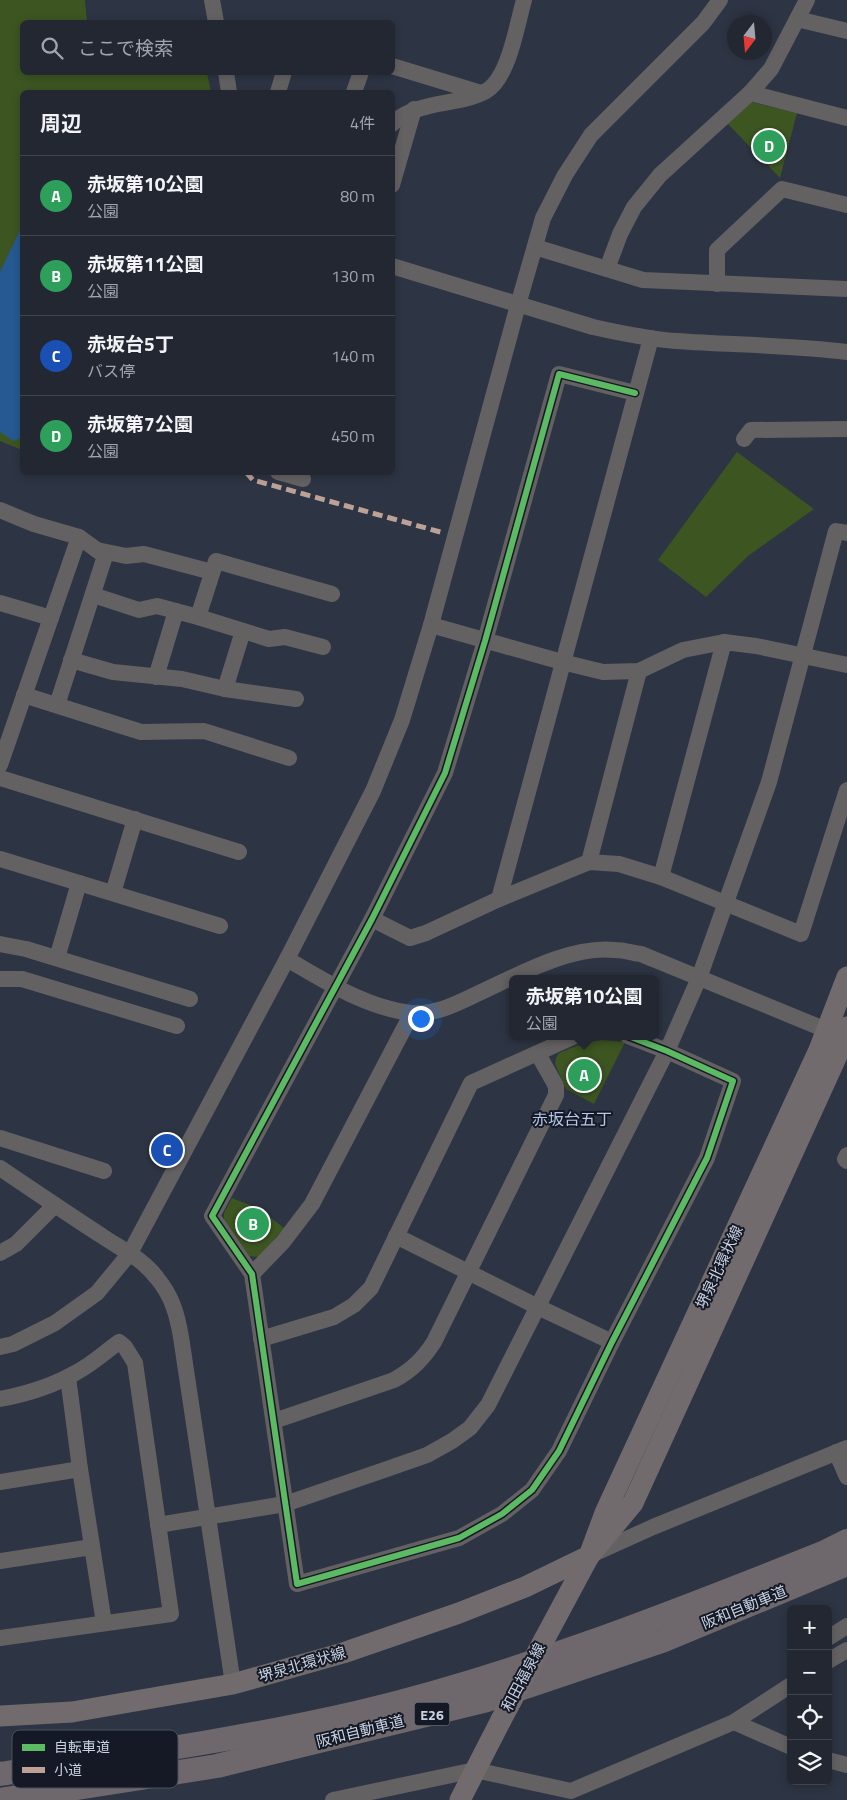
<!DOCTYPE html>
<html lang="ja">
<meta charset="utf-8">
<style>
:root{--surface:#222732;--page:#2a2f3a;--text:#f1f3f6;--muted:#a2a5ac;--line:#3f444d;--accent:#8abfa5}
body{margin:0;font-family:"Titillium Web","Noto Sans JP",sans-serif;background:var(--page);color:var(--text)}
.controls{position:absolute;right:15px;bottom:15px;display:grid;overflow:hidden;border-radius:8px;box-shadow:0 2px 8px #0003}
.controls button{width:45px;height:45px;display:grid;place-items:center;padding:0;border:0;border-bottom:1px solid var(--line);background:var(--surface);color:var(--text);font:25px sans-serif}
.compass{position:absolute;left:727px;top:15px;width:45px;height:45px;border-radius:50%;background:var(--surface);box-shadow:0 2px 8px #0003;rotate:196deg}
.you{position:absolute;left:420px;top:1018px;width:18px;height:18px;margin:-12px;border:4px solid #fff;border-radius:50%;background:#1a73e8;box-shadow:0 0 0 8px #1a73e833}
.badge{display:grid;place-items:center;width:32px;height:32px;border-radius:50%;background:var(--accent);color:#fff;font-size:16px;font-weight:700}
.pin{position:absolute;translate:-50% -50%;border:2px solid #fff;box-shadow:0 1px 5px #0006}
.popup{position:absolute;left:509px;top:975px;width:150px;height:65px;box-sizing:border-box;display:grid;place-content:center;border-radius:8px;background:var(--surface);filter:drop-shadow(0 1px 4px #0005);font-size:16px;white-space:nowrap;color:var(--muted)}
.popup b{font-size:19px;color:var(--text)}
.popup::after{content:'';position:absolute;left:50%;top:100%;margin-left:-10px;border:10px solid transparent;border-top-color:var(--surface)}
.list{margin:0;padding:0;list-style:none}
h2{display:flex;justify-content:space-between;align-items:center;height:65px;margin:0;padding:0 20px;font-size:21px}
h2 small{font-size:16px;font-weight:400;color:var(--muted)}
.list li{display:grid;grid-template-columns:32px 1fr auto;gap:15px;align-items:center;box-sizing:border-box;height:80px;padding:0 20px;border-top:1px solid var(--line)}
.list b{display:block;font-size:19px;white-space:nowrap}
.list p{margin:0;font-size:16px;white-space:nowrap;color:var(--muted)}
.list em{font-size:16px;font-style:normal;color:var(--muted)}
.icon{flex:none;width:28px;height:28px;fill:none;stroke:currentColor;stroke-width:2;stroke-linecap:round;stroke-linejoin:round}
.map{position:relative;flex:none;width:847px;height:1800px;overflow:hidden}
.search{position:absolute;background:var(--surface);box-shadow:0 2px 8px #0003;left:20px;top:20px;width:375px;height:55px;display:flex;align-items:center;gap:12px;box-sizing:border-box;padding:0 18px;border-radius:8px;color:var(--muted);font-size:19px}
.panel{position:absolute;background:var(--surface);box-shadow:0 2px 8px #0003;left:20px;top:90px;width:375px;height:385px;border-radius:8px}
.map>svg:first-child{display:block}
.green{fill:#3c5521}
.water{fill:#265991}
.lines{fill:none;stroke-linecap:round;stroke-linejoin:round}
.minor{stroke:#646163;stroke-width:16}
.major{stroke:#716b6d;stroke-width:21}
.highway{stroke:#6e686c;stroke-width:24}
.major-bridge{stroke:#716b6d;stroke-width:21}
.quiet{stroke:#bda197;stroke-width:5;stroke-dasharray:10 5;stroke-linecap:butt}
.cycleway-casing{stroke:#141925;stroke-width:9}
.cycleway{stroke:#5cba63;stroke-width:6}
.labels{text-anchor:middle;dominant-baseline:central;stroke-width:4;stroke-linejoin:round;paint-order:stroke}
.shield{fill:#141925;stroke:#939aa9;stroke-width:1}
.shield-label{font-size:14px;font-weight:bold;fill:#c9d2e2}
.street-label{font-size:15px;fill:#c9d2e2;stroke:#141925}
.neighbourhood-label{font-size:16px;fill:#b5c6e7;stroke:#141925}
.key{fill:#141925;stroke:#4a505e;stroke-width:1}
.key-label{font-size:14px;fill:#c9d2e2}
</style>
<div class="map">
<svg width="847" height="1800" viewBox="0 0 847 1800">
<rect width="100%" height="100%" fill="#2d3443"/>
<g class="green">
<path d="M0 0H85L87 22H22V72L207 73 211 92H22V450L0 441Z"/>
<path d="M751 102 797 113 780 178 726 122Z"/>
<path d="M737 452 814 509 748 556 706 597 658 560Z"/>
<path d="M602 1040 625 1042 594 1104 566 1089 555 1064 556 1058 559 1053 584 1043Z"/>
<path d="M232 1198 258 1208 284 1228 259 1257 249 1256 224 1221V1213Z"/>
</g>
<path class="water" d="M22 226V437L14 441 0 432V272Z"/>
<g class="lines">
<g class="minor">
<path d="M212 0 216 22"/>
<path d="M797 19 847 31"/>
<path d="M392 66 481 93"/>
<path d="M226 72 229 92"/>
<path d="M278 92 284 72"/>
<path d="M354 92 361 72"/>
<path d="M750 93 847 118"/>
<path d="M392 124C405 111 421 108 438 104 453 101 472 99 486 91 509 78 517 24 524 0"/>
<path d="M392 185 414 109"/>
<path d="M535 247 643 280 847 289"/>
<path d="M392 266 593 327C620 333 648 339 676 341 733 345 790 345 847 352"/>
<path d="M607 269 620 234 634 207 660 175 750 93 771 69 807 0"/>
<path d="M717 284V250L782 189 847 205"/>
<path d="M744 439 751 430 847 429"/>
<path d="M278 472 303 479"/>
<path d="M0 510 34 524 79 537 0 765"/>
<path d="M97 550 126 556 144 554 212 572"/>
<path d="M93 595 139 610 157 606 198 617"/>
<path d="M0 603 51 618"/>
<path d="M431 625 562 662 603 672 639 671 683 650 724 642 756 646 847 665"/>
<path d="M323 647 285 637 269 639 198 617 216 561 332 594"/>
<path d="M71 660 113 672 182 679 225 689 296 699"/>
<path d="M156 677 176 611"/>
<path d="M225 689 243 631"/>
<path d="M24 695 141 732 204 731 289 758"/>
<path d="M57 705 105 556 79 537"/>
<path d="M0 778 239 852"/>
<path d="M0 859 220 926"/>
<path d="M589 862 639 671"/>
<path d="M661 877 724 642"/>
<path d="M113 893 135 819"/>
<path d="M499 899 651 338"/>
<path d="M372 919 410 938 426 933 499 899 589 862 619 864 661 877 801 934 847 790"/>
<path d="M0 944 26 949 190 999"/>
<path d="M57 958 79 883"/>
<path d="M287 959C325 981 366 1008 411 1013 436 1015 458 1003 479 993 518 975 571 945 615 950 624 950 633 953 641 954L836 1034"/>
<path d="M0 979H22L177 1026"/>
<path d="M628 1036 667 1051 733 1081 707 1158 612 1342 559 1451 532 1490 502 1514 459 1538 297 1584 252 1274 212 1216 372 919 445 773 485 641 559 374 635 393"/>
<path d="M0 1138 104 1171"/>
<path d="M847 1155 845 1159 847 1161"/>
<path d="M0 1168C34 1191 68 1214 102 1236 121 1249 143 1259 157 1278 172 1296 177 1314 181 1337L233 1684"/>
<path d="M396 1236 538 1307 612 1342"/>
<path d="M0 1253 16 1244 55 1205"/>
<path d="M252 1274 283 1242 312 1204 412 1013"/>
<path d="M261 1339 334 1317 354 1305 371 1288 471 1083 575 1036"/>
<path d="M0 1347 13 1344 55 1323 97 1293 130 1253 287 959 373 791 402 720 431 625 518 305 543 218 565 175 591 135 703 23 720 0"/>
<path d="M68 1377 80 1469 104 1623"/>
<path d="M0 1399C27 1394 53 1386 77 1372 92 1364 105 1352 119 1342L125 1347 135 1363 171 1614 0 1638"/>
<path d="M274 1421 394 1380C412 1370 423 1359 434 1342L556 1095V1086L538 1054"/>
<path d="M836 1452 847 1477"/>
<path d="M0 1482 80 1469"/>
<path d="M158 1525 285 1504 387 1469 427 1455 452 1441 470 1428 488 1405 667 1051 699 978 769 782 836 531 847 533"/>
<path d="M591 1555 653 1527 847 1448"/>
<path d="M0 1561 92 1547"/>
<path d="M828 1638 847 1626"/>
<path d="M828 1661 847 1650"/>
<path d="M734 1722 791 1747"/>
<path d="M828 1760 847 1765"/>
<path d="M333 1800 475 1770 571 1791 734 1722 791 1685"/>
</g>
<g class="major">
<path d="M545 1638 589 1556 605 1513 819 1050 847 977"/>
<path d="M0 1716 72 1712 233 1684 343 1653 459 1613 525 1587 589 1556 633 1503 836 1058 847 1027"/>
<path d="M460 1800 501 1720"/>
</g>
<g class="highway">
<path d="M0 1774C119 1756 239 1740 356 1713 516 1675 670 1614 823 1553L847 1541"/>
<path d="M0 1800 217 1766 487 1700 662 1641 847 1564"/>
</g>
<path class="major-bridge" d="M501 1720 545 1638"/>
<path class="quiet" d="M246 472 253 480 444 533"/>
<defs>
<path id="cycleway" d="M628 1036 667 1051 733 1081 707 1158 612 1342 559 1451 532 1490 502 1514 459 1538 297 1584 252 1274 212 1216 372 919 445 773 485 641 559 374 635 393"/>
</defs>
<use href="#cycleway" class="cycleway-casing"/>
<use href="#cycleway" class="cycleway"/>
</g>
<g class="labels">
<rect class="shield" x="414.5" y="1702.5" width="35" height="23" rx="4"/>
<g class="shield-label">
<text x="432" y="1714">E26</text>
</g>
<g class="street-label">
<text transform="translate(719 1267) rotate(-65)">堺泉北環状線</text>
<text transform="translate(744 1607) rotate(-22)">阪和自動車道</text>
<text transform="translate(302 1664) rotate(-16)">堺泉北環状線</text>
<text transform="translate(523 1677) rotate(-62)">和田福泉線</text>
<text transform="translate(360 1731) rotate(-14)">阪和自動車道</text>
</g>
<g class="neighbourhood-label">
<text x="572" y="1119">赤坂台五丁</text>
</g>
</g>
<rect x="12" y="1730" width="166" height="58" rx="8" class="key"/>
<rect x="22" y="1744" width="23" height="7" fill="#5cba63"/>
<rect x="22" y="1767" width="23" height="6" fill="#bda197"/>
<g class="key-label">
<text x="54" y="1752">自転車道</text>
<text x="54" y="1775">小道</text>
</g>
</svg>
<div class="controls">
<button>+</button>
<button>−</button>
<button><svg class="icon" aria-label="locate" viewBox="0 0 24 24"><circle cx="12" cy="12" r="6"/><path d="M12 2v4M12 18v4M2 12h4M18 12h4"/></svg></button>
<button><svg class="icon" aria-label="layers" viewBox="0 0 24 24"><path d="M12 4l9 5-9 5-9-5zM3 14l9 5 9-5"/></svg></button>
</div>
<svg class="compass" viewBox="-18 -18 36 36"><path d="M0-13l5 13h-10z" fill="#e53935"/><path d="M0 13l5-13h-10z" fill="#a2a5ac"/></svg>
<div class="you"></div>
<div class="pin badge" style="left:584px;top:1075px;background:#2e9e5b">A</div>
<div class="popup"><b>赤坂第10公園</b>公園</div>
<div class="pin badge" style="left:253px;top:1224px;background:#2e9e5b">B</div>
<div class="pin badge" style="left:167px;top:1150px;background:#1a4fb4">C</div>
<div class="pin badge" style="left:769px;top:146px;background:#2e9e5b">D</div>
<div class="search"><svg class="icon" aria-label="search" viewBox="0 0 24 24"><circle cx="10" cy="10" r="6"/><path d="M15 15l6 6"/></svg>ここで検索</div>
<section class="panel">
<h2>周辺<small>4件</small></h2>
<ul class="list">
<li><span class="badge" style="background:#2e9e5b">A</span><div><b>赤坂第10公園</b><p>公園</p></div><em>80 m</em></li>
<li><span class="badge" style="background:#2e9e5b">B</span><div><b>赤坂第11公園</b><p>公園</p></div><em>130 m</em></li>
<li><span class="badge" style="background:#1a4fb4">C</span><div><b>赤坂台5丁</b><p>バス停</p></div><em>140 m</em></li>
<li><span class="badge" style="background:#2e9e5b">D</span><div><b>赤坂第7公園</b><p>公園</p></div><em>450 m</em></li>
</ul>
</section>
</div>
